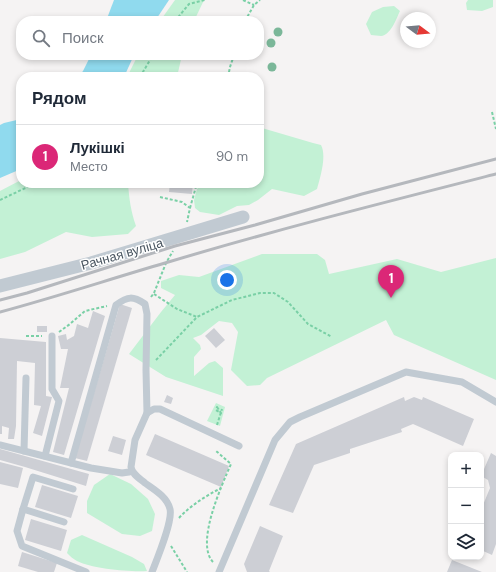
<!DOCTYPE html>
<html lang="ru">
<meta charset="utf-8">
<style>
:root{--surface:#fff;--page:#f6f6f7;--text:#1f2937;--muted:#747a83;--line:#e0e1e3;--accent:#db2777}
body{margin:0;font-family:"DM Sans",sans-serif;background:var(--page);color:var(--text)}
.controls{position:absolute;right:12px;bottom:12px;display:grid;overflow:hidden;border-radius:8px;box-shadow:0 2px 6px #0003}
.controls button{width:36px;height:36px;display:grid;place-items:center;padding:0;border:0;border-bottom:1px solid var(--line);background:var(--surface);color:var(--text);font:20px sans-serif}
.compass{position:absolute;left:400px;top:12px;width:36px;height:36px;border-radius:50%;background:var(--surface);box-shadow:0 2px 6px #0003;rotate:106deg}
.you{position:absolute;left:227px;top:280px;width:14px;height:14px;margin:-10px;border:3px solid #fff;border-radius:50%;background:#1a73e8;box-shadow:0 0 0 6px #1a73e833}
.badge{display:grid;place-items:center;width:26px;height:26px;border-radius:50%;background:var(--accent);color:#fff;font-size:13px;font-weight:700}
.pin{position:absolute;translate:-50% -33px;filter:drop-shadow(0 1px 2px #0008)}
.pin::after{content:'';position:absolute;top:21px;width:14px;height:12px;background:inherit;clip-path:polygon(0 0,100% 0,50% 100%)}
.list{margin:0;padding:0;list-style:none}
h2{display:flex;justify-content:space-between;align-items:center;height:52px;margin:0;padding:0 16px;font-size:17px}
h2 small{font-size:13px;font-weight:400;color:var(--muted)}
.list li{display:grid;grid-template-columns:26px 1fr auto;gap:12px;align-items:center;box-sizing:border-box;height:64px;padding:0 16px;border-top:1px solid var(--line)}
.list b{display:block;font-size:15px;white-space:nowrap}
.list p{margin:0;font-size:13px;white-space:nowrap;color:var(--muted)}
.list em{font-size:13px;font-style:normal;color:var(--muted)}
.icon{flex:none;width:22px;height:22px;fill:none;stroke:currentColor;stroke-width:2;stroke-linecap:round;stroke-linejoin:round}
.map{position:relative;flex:none;width:496px;height:572px;overflow:hidden}
.search{position:absolute;background:var(--surface);box-shadow:0 2px 6px #0003;left:16px;top:16px;width:248px;height:44px;display:flex;align-items:center;gap:10px;box-sizing:border-box;padding:0 14px;border-radius:16px;color:var(--muted);font-size:15px}
.panel{position:absolute;background:var(--surface);box-shadow:0 2px 6px #0003;left:16px;top:72px;width:248px;height:116px;border-radius:16px}
.map>svg:first-child{display:block}
.green{fill:#c3f1d5}
.water{fill:#90daee}
.building{fill:#cdcfd5}
.lines{fill:none;stroke-linecap:round;stroke-linejoin:round}
.path{stroke:#7ad0a6;stroke-width:2;stroke-dasharray:3 2;stroke-linecap:butt}
.service{stroke:#c1cad2;stroke-width:7}
.minor{stroke:#c1cad2;stroke-width:13}
.rail{stroke:#b5b8bd;stroke-width:3}
.tree{fill:#7bb799}
.labels{text-anchor:middle;dominant-baseline:central;stroke-width:3;stroke-linejoin:round;paint-order:stroke}
.street-label{font-size:13px;fill:#4a5661;stroke:#fff}
</style>
<div class="map">
<svg width="496" height="572" viewBox="0 0 496 572">
<rect width="100%" height="100%" fill="#f5f3f3"/>
<g class="green">
<path d="M175 0H204L194 21H160Z"/>
<path d="M468 0H493V7L482 11 467 10 466 3Z"/>
<path d="M394 6 400 11C396 19 391 35 381 36 378 36 374 35 371 35L366 24 372 12 383 7Z"/>
<path d="M138 55H182L177 77H127Z"/>
<path d="M262 128 313 143 321 145C327 156 320 178 317 189L304 196 272 189 258 200 249 205 237 206 219 215 200 212 195 208 194 200 197 189 203 183H259V130Z"/>
<path d="M21 180V183H128C129 198 131 212 136 226L128 234 92 237 66 232 25 252 0 259V191Z"/>
<path d="M262 254H317L325 260 329 274 397 259 441 272 496 258V380L394 335 386 320 267 378 260 385 247 386 231 370 238 332 232 323 219 321 201 335 193 338 200 345 201 349 194 357V376L209 363 215 361 223 368V396L166 377 129 354 161 312 175 295 161 288V281L179 275 199 277Z"/>
<path d="M216 403 225 407 220 426 207 421Z"/>
<path d="M110 474 131 484 148 499 155 514 152 531 140 536 122 534 87 513V501L94 485Z"/>
<path d="M82 535 132 557 144 564 147 571C129 572 93 569 77 561 73 559 70 556 67 553L71 540Z"/>
</g>
<g class="water">
<path d="M114 0H169L155 21H106Z"/>
<path d="M91 55H134L124 77H78L83 71Z"/>
<path d="M21 119V169L0 178V125L4 123Z"/>
</g>
<g class="building">
<path d="M170 183H193L192 194 169 192Z"/>
<path d="M120 304 132 308 87 461 75 458Z"/>
<path d="M93 311 105 316 64 455 53 452 69 388H60L68 349H61L58 336 66 334 67 340 74 336 77 324 88 328Z"/>
<rect x="37" y="326" width="10" height="6"/>
<path d="M214 328 225 340 216 348 205 336Z"/>
<path d="M0 338 46 342V396L52 397 42 436 33 433 41 406 34 405 35 363 17 361 16 426 14 439H8L9 428 2 426V434H0Z"/>
<path d="M167 395 173 398 171 404 164 402Z"/>
<path d="M404 397 405 401 414 397 422 400 423 397 474 419 463 446 413 424 401 429 402 432 350 449V453L314 465 293 513 269 505 296 444Z"/>
<path d="M155 434 229 466 221 487 146 455Z"/>
<path d="M113 436 126 440 122 455 108 451Z"/>
<path d="M0 449 89 474 86 486 25 467 0 460Z"/>
<path d="M491 453 496 456V544L492 555 481 550V505H483L490 488 488 480 481 476Z"/>
<path d="M0 462 23 468 18 488 0 484Z"/>
<path d="M42 485 78 496 71 518 35 507Z"/>
<path d="M31 519 67 530 61 551 25 540Z"/>
<path d="M260 526 283 536 269 571 270 572H247L244 564Z"/>
<path d="M22 552 57 563 54 572H38L18 566Z"/>
<path d="M452 560 482 572H447Z"/>
</g>
<g class="lines">
<g class="path">
<path d="M243 0 254 5"/>
<path d="M175 21 189 4 205 0"/>
<path d="M245 21 254 5 260 0"/>
<path d="M140 77 153 55"/>
<path d="M228 77 230 67 234 55"/>
<path d="M492 112 496 129"/>
<path d="M160 197 182 202 190 208 187 222"/>
<path d="M0 200 36 183"/>
<path d="M190 208 197 183"/>
<path d="M154 294 177 309 197 317"/>
<path d="M151 297 154 293 166 263 173 251"/>
<path d="M59 332 70 324 85 311 107 306"/>
<path d="M26 336H42"/>
<path d="M156 360 197 317 232 300 260 293H274L288 302 308 324 332 337"/>
<path d="M217 407 221 413 216 410Z"/>
<path d="M217 425 222 409"/>
<path d="M179 518C191 505 206 496 221 488"/>
<path d="M171 546 187 572"/>
<path d="M213 562C195 543 222 485 231 464L215 450"/>
</g>
<g class="service">
<path d="M0 445 91 468 122 473 129 472 131 471"/>
<path d="M24 451 26 378"/>
<path d="M45 456 59 401 52 389V336"/>
<path d="M71 463 116 305C128 296 133 296 145 304L147 314 146 370 147 413"/>
<path d="M23 509 33 477 73 489"/>
<path d="M64 522 23 509 17 531 22 546 86 572"/>
<path d="M152 572C157 559 173 521 170 509 167 497 155 490 145 483 139 478 132 474 131 467L135 440 147 413 154 409H160L239 446"/>
<path d="M219 572 275 440 290 422 300 417 406 372 462 382 496 402"/>
</g>
<path class="minor" d="M0 286 91 263 243 217"/>
<g class="rail">
<path d="M0 300 27 293 175 246 255 225 362 194 496 159"/>
<path d="M0 312C56 297 110 279 165 263 275 230 386 202 496 174"/>
</g>
</g>
<g class="tree">
<circle cx="278" cy="32" r="4.5"/>
<circle cx="271" cy="43" r="4.5"/>
<circle cx="272" cy="67" r="4.5"/>
</g>
<g class="labels">
<g class="street-label">
<text transform="translate(122 254) rotate(-16)">Рачная вуліца</text>
</g>
</g>
</svg>
<div class="controls">
<button>+</button>
<button>−</button>
<button><svg class="icon" aria-label="layers" viewBox="0 0 24 24"><path d="M12 4l9 5-9 5-9-5zM3 14l9 5 9-5"/></svg></button>
</div>
<svg class="compass" viewBox="-18 -18 36 36"><path d="M0-13l5 13h-10z" fill="#e53935"/><path d="M0 13l5-13h-10z" fill="#747a83"/></svg>
<div class="you"></div>
<div class="pin badge" style="left:391px;top:298px">1</div>
<div class="search"><svg class="icon" aria-label="search" viewBox="0 0 24 24"><circle cx="10" cy="10" r="6"/><path d="M15 15l6 6"/></svg>Поиск</div>
<section class="panel">
<h2>Рядом<small></small></h2>
<ul class="list">
<li><span class="badge">1</span><div><b>Лукішкі</b><p>Место</p></div><em>90 m</em></li>
</ul>
</section>
</div>
